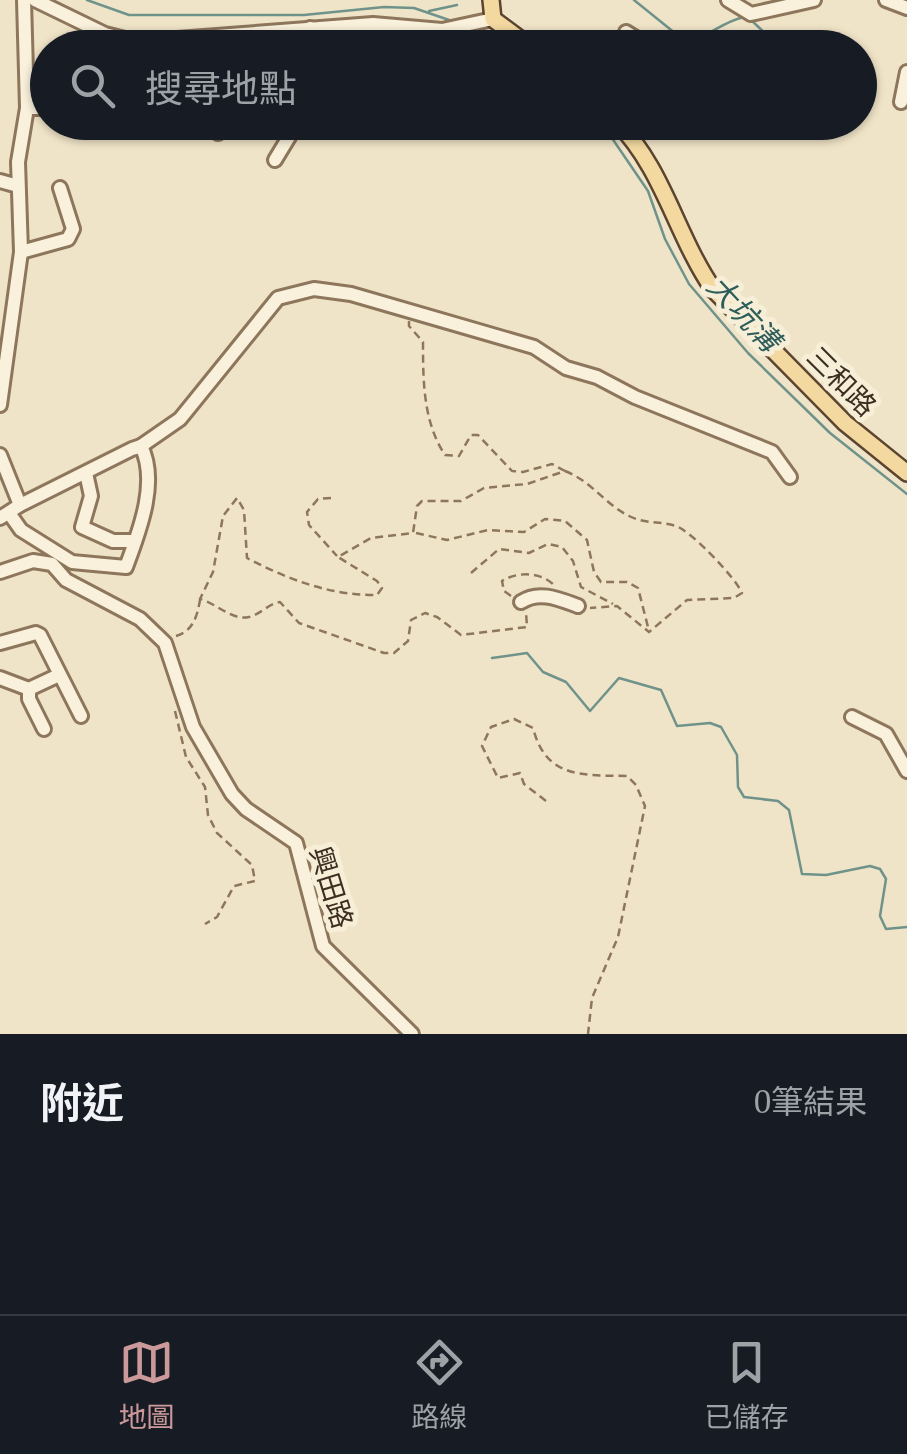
<!DOCTYPE html>
<html lang="zh-TW">
<meta charset="utf-8">
<style>
:root{--surface:#171b24;--page:#242831;--text:#f1f3f6;--muted:#9ea1a6;--line:#363941;--accent:#cc999b}
body{margin:0;font-family:"PT Serif","Noto Sans TC",serif;background:var(--page);color:var(--text)}
.list{margin:0;padding:0;list-style:none}
h2{display:flex;justify-content:space-between;align-items:center;height:130px;margin:0;padding:0 40px;font-size:42px}
h2 small{font-size:32px;font-weight:400;color:var(--muted)}
.icon{flex:none;width:55px;height:55px;fill:none;stroke:currentColor;stroke-width:2;stroke-linecap:round;stroke-linejoin:round}
.map{position:relative;flex:none;width:907px;height:1034px;overflow:hidden}
.search{position:absolute;background:var(--surface);box-shadow:0 2px 8px #0004;left:30px;right:30px;top:30px;height:110px;display:flex;align-items:center;gap:25px;box-sizing:border-box;padding:0 35px;border-radius:55px;color:var(--muted);font-size:38px}
.sheet{height:280px;background:var(--surface)}
nav{display:flex;justify-content:space-around;align-items:center;box-sizing:border-box;height:140px;border-top:2px solid var(--line);background:var(--surface);font-size:28px;color:var(--muted)}
nav a{display:grid;justify-items:center;gap:5px}
nav .on{color:var(--accent)}
.map>svg:first-child{display:block}
.lines{fill:none;stroke-linecap:round;stroke-linejoin:round}
.stream{stroke:#6f938a;stroke-width:2.5}
.minor-casing{stroke:#8d765c;stroke-width:18}
.major-casing{stroke:#5b4430;stroke-width:20}
.path{stroke:#8d765c;stroke-width:2.5;stroke-dasharray:8 5;stroke-linecap:butt}
.minor{stroke:#faf1dc;stroke-width:12}
.major{stroke:#f3d9a0;stroke-width:15}
.labels{text-anchor:middle;dominant-baseline:central;stroke-width:10;stroke-linejoin:round;paint-order:stroke}
.street-label{font-size:28px;fill:#3d2e20;stroke:#f7eed8}
.water-label{font-size:30px;font-style:italic;fill:#2f5d5a;stroke:#f7eed8}
</style>
<div class="map">
<svg width="907" height="1034" viewBox="0 0 907 1034">
<rect width="100%" height="100%" fill="#f0e4c8"/>
<g class="lines">
<g class="stream">
<path d="M87 0 129 15H304L384 7 414 8 452 21"/>
<path d="M634 0 686 42C708 38 721 22 744 17"/>
<path d="M429 11 457 5"/>
<path d="M750 19 770 38 821 43 822 48"/>
<path d="M473 30 507 48"/>
<path d="M601 122 648 191 665 239 689 284 748 353 830 433 907 494"/>
<path d="M492 658 527 653 543 672 566 682 590 711 619 678 661 690 677 726 710 723 721 727 737 755 738 787 744 797 778 801 789 810 802 874 826 875 870 866 880 869 886 879 880 916 886 929 907 927"/>
</g>
<defs>
<g id="minor">
<path d="M35 0 105 34 137 42 373 24 442 30 493 19"/>
<path d="M728 0 751 14 814 0"/>
<path d="M886 0 907 8"/>
<path d="M310 28 312 48"/>
<path d="M626 32 652 48"/>
<path d="M901 102 907 72"/>
<path d="M27 108H48"/>
<path d="M192 122 206 125 218 133"/>
<path d="M633 139 643 122"/>
<path d="M275 160 298 122"/>
<path d="M0 181 18 186"/>
<path d="M21 252 68 239 73 229 60 188"/>
<path d="M0 405 21 252 18 162 27 108 24 0"/>
<path d="M141 446 180 419 278 298 314 289 351 294 534 347 566 368 597 377 635 397 772 452 790 477"/>
<path d="M0 455 20 505"/>
<path d="M86 473 91 496 82 527 113 541H135"/>
<path d="M0 518 20 505 132 449 141 446C159 482 139 532 126 567L72 562 21 530 9 513"/>
<path d="M0 572 33 561 52 564 66 580 140 619 165 643 193 727 232 794 246 809 296 843 323 946 412 1034"/>
<path d="M521 602C539 590 559 599 578 606"/>
<path d="M0 643 36 633 40 635 81 716"/>
<path d="M0 678 29 689"/>
<path d="M852 717 886 734 907 771"/>
<path d="M44 729 29 699V689L59 675"/>
</g>
<g id="major">
<path d="M491 0 493 19 532 48"/>
<path d="M617 122C664 170 676 235 713 289L845 423 907 473"/>
</g>
</defs>
<use href="#minor" class="minor-casing"/>
<use href="#major" class="major-casing"/>
<g class="path">
<path d="M409 321V326L423 342C423 380 423 422 445 455L459 456 471 435H478L512 471 523 472 552 464 565 471 527 484 484 488 461 501H422L417 506 413 533 371 538 338 557 377 581 382 588 377 595C331 596 287 579 247 558L244 510 237 498 223 516 213 572 200 599C216 603 232 621 249 617 261 614 268 604 280 602L299 623 384 653H394L408 641 411 620 425 613 437 617 461 635 527 627 526 612"/>
<path d="M565 471C591 481 605 504 629 516 645 524 660 521 676 526 691 531 735 577 742 593L734 598 687 600 649 632 617 606 590 608"/>
<path d="M331 498 318 499 307 512 309 525 337 556"/>
<path d="M416 533 447 540 488 530 524 532 545 519 565 521 587 540 594 572 601 582H627L638 588 649 631"/>
<path d="M471 573 499 549 529 553 548 544 562 547 573 561 581 587 613 604"/>
<path d="M511 596 504 591 502 581C518 571 542 572 555 586"/>
<path d="M176 636C193 631 197 617 200 600"/>
<path d="M175 711 186 757 205 787 208 815 217 833 252 865 255 881 234 886 217 917 205 924"/>
<path d="M546 801 524 784 520 773 498 778 482 746 491 727 514 719 533 728C546 779 583 775 627 776L636 785 645 806 618 937 592 998 588 1034"/>
</g>
<use href="#minor" class="minor"/>
<use href="#major" class="major"/>
</g>
<g class="labels">
<g class="street-label">
<text transform="translate(842 381) rotate(45)">三和路</text>
<text transform="translate(332 887) rotate(73)">興田路</text>
</g>
<g class="water-label">
<text transform="translate(744 313) rotate(47)">大坑溝</text>
</g>
</g>
</svg>
<div class="search"><svg class="icon" aria-label="search" viewBox="0 0 24 24"><circle cx="10" cy="10" r="6"/><path d="M15 15l6 6"/></svg>搜尋地點</div>
</div>
<section class="sheet">
<h2>附近<small>0筆結果</small></h2>
<ul class="list">
</ul>
</section>
<nav>
<a class="on"><svg class="icon" aria-label="map" viewBox="0 0 24 24"><path d="M3 6l6-2 6 2 6-2v14l-6 2-6-2-6 2zM9 4v14M15 6v14"/></svg>地圖</a>
<a><svg class="icon" aria-label="directions" viewBox="0 0 24 24"><path d="M12 3l9 9-9 9-9-9zM9 14v-3h6M13 9l2 2-2 2"/></svg>路線</a>
<a><svg class="icon" aria-label="saved" viewBox="0 0 24 24"><path d="M7 4h10v16l-5-4-5 4z"/></svg>已儲存</a>
</nav>
